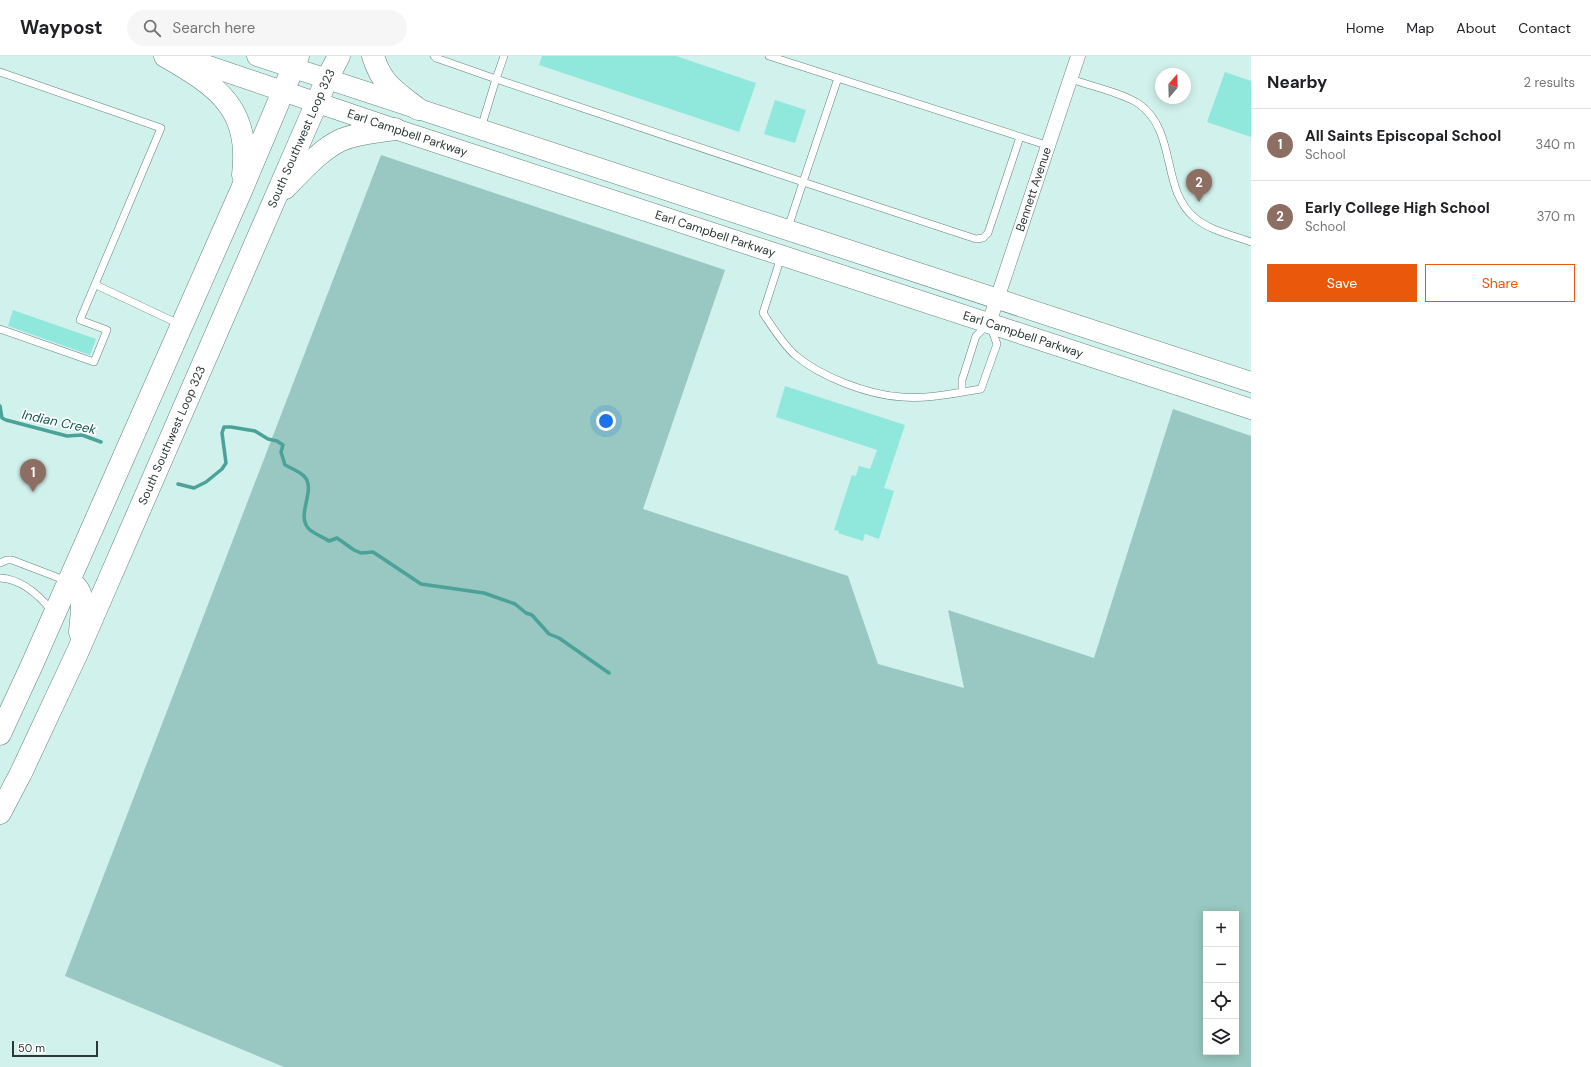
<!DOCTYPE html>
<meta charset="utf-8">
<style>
:root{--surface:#fff;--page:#f6f6f6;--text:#202124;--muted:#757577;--line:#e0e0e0;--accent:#ea580c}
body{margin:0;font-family:"DM Sans",sans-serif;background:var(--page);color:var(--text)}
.controls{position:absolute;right:12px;bottom:12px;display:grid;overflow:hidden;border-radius:0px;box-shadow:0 2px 10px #0003}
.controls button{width:36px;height:36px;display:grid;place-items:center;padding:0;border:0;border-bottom:1px solid var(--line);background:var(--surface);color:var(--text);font:20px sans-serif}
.compass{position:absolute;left:1155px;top:12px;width:36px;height:36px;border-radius:50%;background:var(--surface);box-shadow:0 2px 10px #0003;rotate:19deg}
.scale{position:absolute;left:12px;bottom:10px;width:86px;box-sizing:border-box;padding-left:4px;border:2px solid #2b3836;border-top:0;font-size:11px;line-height:14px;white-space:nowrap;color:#2b3836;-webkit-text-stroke:3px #fff;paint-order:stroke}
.you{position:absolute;left:606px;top:365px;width:14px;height:14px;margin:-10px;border:3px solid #fff;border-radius:50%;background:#1a73e8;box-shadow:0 0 0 6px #1a73e833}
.badge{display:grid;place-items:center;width:26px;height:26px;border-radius:50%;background:var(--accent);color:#fff;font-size:13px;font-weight:700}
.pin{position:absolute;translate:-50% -33px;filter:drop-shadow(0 1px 2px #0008)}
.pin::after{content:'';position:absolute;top:21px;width:14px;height:12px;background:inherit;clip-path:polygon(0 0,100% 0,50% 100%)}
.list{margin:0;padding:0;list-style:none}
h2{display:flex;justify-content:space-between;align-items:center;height:52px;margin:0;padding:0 16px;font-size:17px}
h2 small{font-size:13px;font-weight:400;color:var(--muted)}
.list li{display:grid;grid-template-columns:26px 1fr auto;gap:12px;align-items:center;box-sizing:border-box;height:72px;padding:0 16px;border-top:1px solid var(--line)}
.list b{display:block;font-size:15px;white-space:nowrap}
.list p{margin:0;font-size:13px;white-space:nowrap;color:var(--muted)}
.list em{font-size:13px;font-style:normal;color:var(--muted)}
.actions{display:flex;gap:8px;padding:12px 16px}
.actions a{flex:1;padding:9px 0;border:1px solid var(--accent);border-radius:0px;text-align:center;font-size:14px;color:var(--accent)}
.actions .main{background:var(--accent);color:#fff}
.icon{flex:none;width:22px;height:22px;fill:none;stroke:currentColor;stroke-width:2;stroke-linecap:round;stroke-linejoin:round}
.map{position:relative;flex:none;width:1251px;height:1011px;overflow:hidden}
header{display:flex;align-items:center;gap:24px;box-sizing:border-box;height:56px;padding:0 20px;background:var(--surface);border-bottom:1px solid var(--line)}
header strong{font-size:19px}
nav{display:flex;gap:22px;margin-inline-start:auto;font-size:14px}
.search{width:280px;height:36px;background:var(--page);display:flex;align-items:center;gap:10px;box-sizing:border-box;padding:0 14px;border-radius:22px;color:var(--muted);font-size:15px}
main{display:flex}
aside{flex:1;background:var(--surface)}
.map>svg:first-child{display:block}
.green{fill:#98c8c1;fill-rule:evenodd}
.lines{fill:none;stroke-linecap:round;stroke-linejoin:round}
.stream{stroke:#4aa299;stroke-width:3.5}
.building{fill:#90e7dc}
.lane-casing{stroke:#64817d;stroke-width:8}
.street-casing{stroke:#64817d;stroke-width:15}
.secondary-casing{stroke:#64817d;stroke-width:21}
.highway-casing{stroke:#64817d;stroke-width:23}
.lane{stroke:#fff;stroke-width:7}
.street{stroke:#fff;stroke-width:14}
.secondary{stroke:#fff;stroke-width:20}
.highway{stroke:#fff;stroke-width:22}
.labels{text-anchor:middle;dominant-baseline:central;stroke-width:3.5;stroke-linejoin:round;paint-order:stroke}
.street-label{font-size:12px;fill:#2b3836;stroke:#fff}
.water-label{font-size:13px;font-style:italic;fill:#0d5953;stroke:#fff}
</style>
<header>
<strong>Waypost</strong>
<div class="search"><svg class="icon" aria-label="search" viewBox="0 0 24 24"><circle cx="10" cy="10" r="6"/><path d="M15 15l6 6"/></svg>Search here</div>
<nav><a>Home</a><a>Map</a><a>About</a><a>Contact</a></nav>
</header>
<main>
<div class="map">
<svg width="1251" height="1011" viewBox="0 0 1251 1011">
<rect width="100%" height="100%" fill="#d1f1ec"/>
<path class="green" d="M381 99 725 214 643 453 848 520 878 608 964 632 948 554 1094 602 1173 353 1251 380V1011H284L65 920ZM1206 858H1236V996H1206Z"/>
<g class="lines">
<g class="stream">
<path d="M0 350 2 362 6 364 67 380 82 379 101 386"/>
<path d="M178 428 194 432 206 426 222 413 226 407 222 377 224 371H231L255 375 268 383 277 385 283 389 281 396 285 409C291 412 300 416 304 420 317 434 296 457 308 472 312 477 323 481 329 485L337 482 354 494 361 497 373 496 421 528 484 537 515 548 526 557 532 559 549 578 559 582 609 617"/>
</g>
</g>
<g class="building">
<path d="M542 0H676L756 27 739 76 539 9Z"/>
<path d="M1225 16 1251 25V81L1207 66Z"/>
<path d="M775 44 806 54 795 87 764 78Z"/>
<path d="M13 254 96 283 90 299 8 270Z"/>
<path d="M785 330 905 369 884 432 894 435 879 483 865 478 863 485 838 477 839 475 834 474 852 419 856 420 859 410 870 413 877 394 776 361Z"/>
</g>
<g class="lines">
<defs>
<g id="lane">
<path d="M434 0 436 2 496 23 504 0"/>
<path d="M769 0 1049 90"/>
<path d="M0 16 161 72 80 264 107 274 94 306 0 273"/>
<path d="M838 22 803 126 976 183 983 182 988 177 1020 81"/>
<path d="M1071 23C1090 30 1123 37 1139 48 1178 76 1160 133 1195 162 1211 175 1232 179 1251 186"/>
<path d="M481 72 496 23 803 126 788 172"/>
<path d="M781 201 763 257C773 272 782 287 795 299 821 321 868 339 902 341 929 343 955 337 981 333L997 288 989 267 976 280 962 324V336"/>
<path d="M96 229 179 268"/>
<path d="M0 507 7 504H12L67 525"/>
<path d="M0 522C22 523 39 539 52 555"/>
</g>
<g id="street">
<path id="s1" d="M989 267 1078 0"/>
</g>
<g id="secondary">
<path id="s2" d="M179 0 395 73 1251 353"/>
<path d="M257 0 1251 326"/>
</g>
<g id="highway">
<path d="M165 0C217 30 251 52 243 119"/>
<path d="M373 0C382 29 395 35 418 53"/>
<path d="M285 132C302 115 320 94 341 84 358 77 378 76 395 73"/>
<path d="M69 526C88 535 81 558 80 576"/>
<path d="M0 678 31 611 241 135 298 0"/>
<path id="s3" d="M0 757 21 717 78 595 327 23 339 0"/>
</g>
</defs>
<use href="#lane" class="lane-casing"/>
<use href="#street" class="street-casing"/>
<use href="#secondary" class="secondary-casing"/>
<use href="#highway" class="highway-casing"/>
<use href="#lane" class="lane"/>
<use href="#street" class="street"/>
<use href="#secondary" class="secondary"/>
<use href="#highway" class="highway"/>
</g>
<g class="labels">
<g class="street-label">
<text stroke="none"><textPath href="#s2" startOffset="241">Earl Campbell Parkway</textPath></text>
<text stroke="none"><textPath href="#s3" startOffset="739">South Southwest Loop 323</textPath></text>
<text stroke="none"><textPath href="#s1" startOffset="141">Bennett Avenue</textPath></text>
<text stroke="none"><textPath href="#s2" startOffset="565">Earl Campbell Parkway</textPath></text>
<text stroke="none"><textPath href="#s2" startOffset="889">Earl Campbell Parkway</textPath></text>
<text stroke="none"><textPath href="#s3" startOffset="415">South Southwest Loop 323</textPath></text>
</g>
<g class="water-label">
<text transform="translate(59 366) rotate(12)">Indian Creek</text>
</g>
</g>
</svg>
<div class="controls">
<button>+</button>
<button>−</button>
<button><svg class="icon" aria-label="locate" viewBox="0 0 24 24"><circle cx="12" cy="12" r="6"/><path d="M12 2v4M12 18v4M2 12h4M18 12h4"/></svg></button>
<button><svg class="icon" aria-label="layers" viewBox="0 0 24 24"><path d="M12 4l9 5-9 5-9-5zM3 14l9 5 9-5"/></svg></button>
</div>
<svg class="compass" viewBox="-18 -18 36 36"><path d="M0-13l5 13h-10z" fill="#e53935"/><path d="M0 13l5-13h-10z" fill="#757577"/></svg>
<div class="scale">50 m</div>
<div class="you"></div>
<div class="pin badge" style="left:33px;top:436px;background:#8d6e63">1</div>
<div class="pin badge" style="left:1199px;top:146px;background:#8d6e63">2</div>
</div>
<aside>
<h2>Nearby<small>2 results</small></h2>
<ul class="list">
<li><span class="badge" style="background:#8d6e63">1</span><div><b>All Saints Episcopal School</b><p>School</p></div><em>340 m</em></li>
<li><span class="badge" style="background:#8d6e63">2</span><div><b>Early College High School</b><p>School</p></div><em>370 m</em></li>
</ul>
<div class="actions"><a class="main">Save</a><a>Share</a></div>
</aside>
</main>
